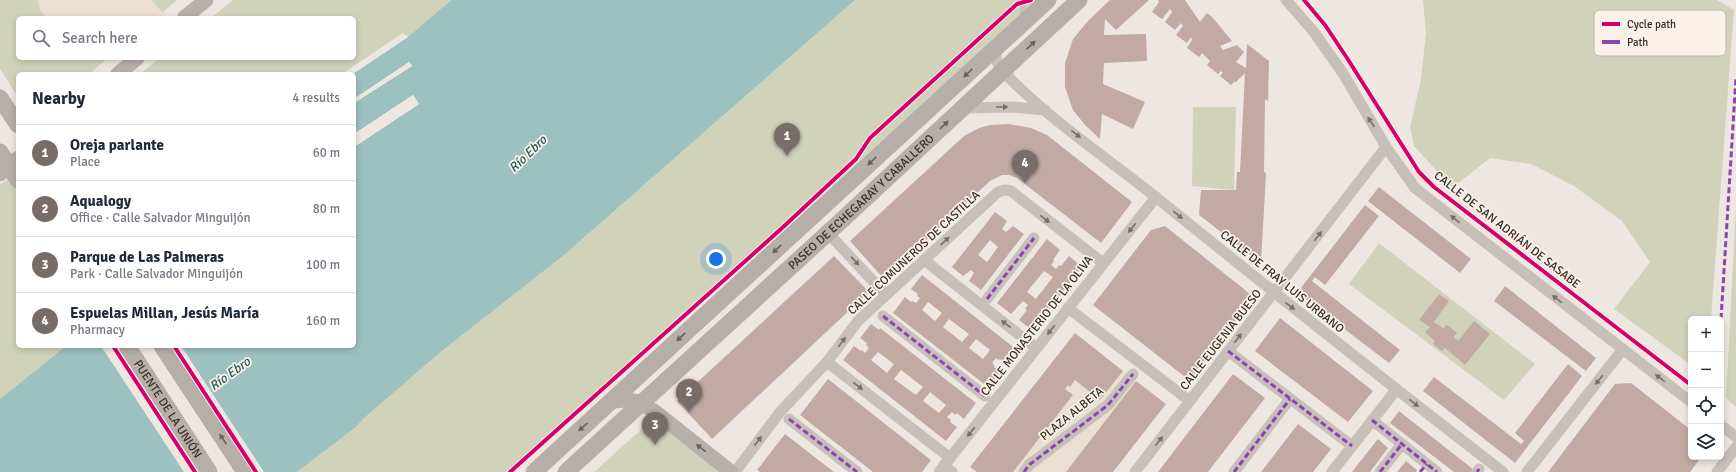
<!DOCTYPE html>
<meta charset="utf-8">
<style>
:root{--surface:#fff;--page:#f6f6f7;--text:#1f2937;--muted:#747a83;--line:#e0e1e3;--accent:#786d69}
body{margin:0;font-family:Signika,sans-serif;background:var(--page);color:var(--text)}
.controls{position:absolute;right:12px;bottom:12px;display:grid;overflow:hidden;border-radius:6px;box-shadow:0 2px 6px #0003}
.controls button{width:36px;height:36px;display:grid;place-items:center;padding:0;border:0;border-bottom:1px solid var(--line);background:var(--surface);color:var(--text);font:20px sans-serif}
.you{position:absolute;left:716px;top:259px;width:14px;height:14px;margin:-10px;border:3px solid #fff;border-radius:50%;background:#1a73e8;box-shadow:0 0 0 6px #1a73e833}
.badge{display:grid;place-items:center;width:26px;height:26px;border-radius:50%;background:var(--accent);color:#fff;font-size:13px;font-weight:700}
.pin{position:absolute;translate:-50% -33px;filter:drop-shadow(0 1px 2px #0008)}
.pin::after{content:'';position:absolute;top:21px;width:14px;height:12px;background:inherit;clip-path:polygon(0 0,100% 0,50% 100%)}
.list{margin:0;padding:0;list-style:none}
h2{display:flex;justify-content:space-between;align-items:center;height:52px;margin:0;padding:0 16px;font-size:17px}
h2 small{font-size:13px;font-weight:400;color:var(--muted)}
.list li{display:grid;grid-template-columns:26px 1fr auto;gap:12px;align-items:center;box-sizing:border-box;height:56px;padding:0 16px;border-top:1px solid var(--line)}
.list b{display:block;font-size:15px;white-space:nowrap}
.list p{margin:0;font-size:13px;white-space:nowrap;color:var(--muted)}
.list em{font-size:13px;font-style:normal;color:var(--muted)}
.icon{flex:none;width:22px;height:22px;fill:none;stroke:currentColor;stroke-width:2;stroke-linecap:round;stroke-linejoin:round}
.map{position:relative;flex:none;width:1736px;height:472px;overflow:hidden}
.search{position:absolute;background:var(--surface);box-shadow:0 2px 6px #0003;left:16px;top:16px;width:340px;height:44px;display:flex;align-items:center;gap:10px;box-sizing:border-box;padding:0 14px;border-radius:6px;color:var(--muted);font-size:15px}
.panel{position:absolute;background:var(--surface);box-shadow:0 2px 6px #0003;left:16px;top:72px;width:340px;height:276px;border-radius:6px}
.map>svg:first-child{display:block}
.green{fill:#d0d3ba}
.plaza{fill:#ecded0}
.water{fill:#9dc1bf}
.pier{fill:#eee7e1}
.building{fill:#c2aaa2;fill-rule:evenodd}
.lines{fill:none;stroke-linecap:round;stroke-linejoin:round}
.lane{stroke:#c6bfba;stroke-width:5.5}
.street{stroke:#c6bfba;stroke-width:11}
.secondary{stroke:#b7afab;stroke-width:15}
.primary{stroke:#b6aea9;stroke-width:17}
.quiet{stroke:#8e44ad;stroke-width:3;stroke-dasharray:6 3;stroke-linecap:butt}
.cycleway-casing{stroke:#faf1e9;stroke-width:6}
.cycleway{stroke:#d6006c;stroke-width:4}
.oneway{fill:#6a605c}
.oneway2{fill:#786e6a}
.oneway3{fill:#6b605c}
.labels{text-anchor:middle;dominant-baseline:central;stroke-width:3.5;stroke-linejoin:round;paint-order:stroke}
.street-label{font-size:12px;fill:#382c28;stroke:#faf1e9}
.water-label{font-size:13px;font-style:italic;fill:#1c5a5a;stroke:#faf1e9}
.key{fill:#faf1e9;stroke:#c0b6af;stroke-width:1}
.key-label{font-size:11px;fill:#382c28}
</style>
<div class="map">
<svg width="1736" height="472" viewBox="0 0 1736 472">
<rect width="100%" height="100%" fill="#eee7e1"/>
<g class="green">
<path d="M0 0H177L156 18H18V58H108L89 74H18V97L0 69Z"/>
<path d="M233 0H451L408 37 403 33 342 74H140L160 58H354V18H211Z"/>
<path d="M855 0H1035L909 117 511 472H297L356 427 363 419 443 350 563 256Z"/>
<path d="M1423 0H1717L1734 10 1711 319H1691V365L1614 309 1650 262 1622 221 1574 186 1531 164 1490 158 1452 188 1414 146 1410 127 1421 79 1426 33Z"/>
<path d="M1193 107H1236L1234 190 1192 186Z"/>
<path d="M18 171V346H66L0 399V185Z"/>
<path d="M1736 206V407L1726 398Z"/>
<path d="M1379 243 1535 364 1504 400 1349 284Z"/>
<path d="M654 418 719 472H594Z"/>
</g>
<g class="plaza">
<path d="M38 0H152L165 16 163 18H46L40 10Z"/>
<path d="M1123 371 1136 381 1066 472H1037L1036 471 1034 472H1013L1073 396 1065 389 1068 385 1070 386 1075 380 1100 400Z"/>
</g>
<path class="water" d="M451 0H855L563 256 443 350 363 419 356 427 297 472H0V399L66 346H354V147L419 104 413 95 354 134V103L412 66 409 62 354 99 353 74 408 37Z"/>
<g class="pier">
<path d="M406 36 408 37 351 74 352 72Z"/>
<path d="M409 62 412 66 354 103V99Z"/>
<path d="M413 95 419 104 354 147V145L416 104 413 98 354 136V134Z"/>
<path d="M101 346H181L264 472H184Z"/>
</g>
<g class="building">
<path d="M1110 0H1149L1116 30 1105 19 1104 35 1146 34 1147 61 1104 63 1103 84 1145 102 1133 129 1102 114 1100 139 1085 125 1073 110 1065 87V63L1073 39 1088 21Z"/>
<path d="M1158 0H1185L1200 22 1207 13 1212 17 1232 41 1220 46 1223 50 1237 45 1244 52 1236 62 1246 68 1247 44 1269 61 1268 101 1265 99 1264 172 1266 173 1261 263 1199 215 1201 190H1236L1237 172H1240L1245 73 1236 82H1234L1231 85 1220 76 1223 73 1221 71 1218 74 1207 65 1210 61 1202 53 1199 57 1187 48 1192 40 1191 37 1187 43 1176 35 1183 26 1181 23 1175 30 1165 22 1172 12 1170 9 1162 19 1152 12 1159 2Z"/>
<path d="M1009 124 1031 128 1047 135 1132 202 1101 243 1017 178 1009 175H1002L990 181 884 279 850 241 964 136 979 128 990 125Z"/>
<path d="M1379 187 1471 259 1460 273 1368 201Z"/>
<path d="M1365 205 1379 216 1325 285 1315 277 1312 281 1400 350 1389 363 1297 293Z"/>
<path d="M995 212 1007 221 1002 229 1006 232 1013 226 1024 234 981 290 969 281 974 273 971 270 963 276 952 267ZM990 240 998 247 987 262 978 255Z"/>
<path d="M1165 226 1250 294 1251 301 1189 380 1093 305 1151 230Z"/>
<path d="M1047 239 1060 250 1053 260 1054 261 1051 265 1056 269 1059 265 1061 266 1069 256 1082 267 1033 331 1019 320 1027 310 1025 309 1028 305 1023 301 1011 314 997 303ZM1044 271 1053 277 1036 299 1027 292Z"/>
<path d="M834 256 869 292 712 439 677 401Z"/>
<path d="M922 275 1017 350 1007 364 1000 359 999 360 996 358 992 363 995 366 994 367 1000 372 988 387 893 313 905 297 911 302 912 301 916 303 920 298 917 296 918 294 911 289ZM928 302 942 313 935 321 922 310ZM949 319 969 334 962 342 943 327ZM976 339 990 350 983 359 969 348Z"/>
<path d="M1505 286 1596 358 1586 371 1494 301Z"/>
<path d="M1439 294 1449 301 1434 322 1443 328 1447 325 1457 333 1454 337 1458 341 1474 321 1490 334 1465 365 1445 348 1442 351 1433 344 1435 341 1425 332 1430 327 1419 320Z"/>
<path d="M1280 318 1373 391 1348 422 1255 351Z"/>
<path d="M871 324 879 330 880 328 976 403 964 419 957 413 955 415 952 412 947 417 951 420 950 422 957 427 946 441 843 360 854 346 861 351 862 350 865 353 869 348 866 345 867 343 860 338ZM878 352 894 364 887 373 871 360ZM901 370 923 387 916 395 894 379ZM930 392 946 405 939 413 923 401Z"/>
<path d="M1075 333 1123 371 1100 400 1075 380 1070 387 1068 385 1065 389 1073 395 1013 472H977L970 467Z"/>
<path d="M1568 364 1582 376 1515 463 1423 391 1434 377 1521 444 1524 441 1515 433Z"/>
<path d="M1233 374 1265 398 1208 472H1158Z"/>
<path d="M828 379 931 460 922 472H873L800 415Z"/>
<path d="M1136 381 1166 404 1113 472H1066Z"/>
<path d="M1631 383 1691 430V457H1699V460L1690 472H1548L1615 384Z"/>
<path d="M1399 411 1474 470 1473 472H1454L1390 423Z"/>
<path d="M1298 424 1331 449 1313 472H1261Z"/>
<path d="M785 434 834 472H760L757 470Z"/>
<path d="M1378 439 1388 448 1370 472H1352Z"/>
<path d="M1406 461 1417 470 1416 472H1397Z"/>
</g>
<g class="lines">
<path class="lane" d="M1022 18 1024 0"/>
<g class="street">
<path d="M1286 0 1314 32 1344 75 1386 147 1415 188 1691 402"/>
<path d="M997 47 996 59 1000 68C1046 118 1105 156 1157 198 1272 291 1386 382 1503 472"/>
<path d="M963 108 1014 107 1045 110"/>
<path d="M828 233 886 295"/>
<path d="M924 260 1036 348"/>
<path d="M987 299 1034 238"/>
<path d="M1068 308 1190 401"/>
<path d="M883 316 985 396"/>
<path d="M1228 351 1352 446"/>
<path d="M827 362 950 458"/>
<path d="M789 419 857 472"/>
<path d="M1372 420 1437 472"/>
<path d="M1721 425 1736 437"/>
<path d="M944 466 952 472"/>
<path d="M735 472 780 412 827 362 858 321 998 192 1005 190 1011 191 1103 263"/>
<path d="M939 472 1156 197"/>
<path d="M1024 472 1029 465 1108 405 1133 374"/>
<path d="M1135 472 1386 147"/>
<path d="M1234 472 1290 399"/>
<path d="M1332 472 1396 390"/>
<path d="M1380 472 1402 444"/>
<path d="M1477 472 1479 469"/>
<path d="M1527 472 1623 349"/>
<path d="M1717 472 1736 447"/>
</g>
<g class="secondary">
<path d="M184 18 206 0"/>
<path d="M118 74 137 58"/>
<path d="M0 174 18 158"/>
<path d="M612 401 626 400 640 402 658 414 731 472"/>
</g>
<g class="primary">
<path d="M0 98 18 125"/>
<path d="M0 152 18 180"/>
<path id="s1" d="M127 346 209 472"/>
<path d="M162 346 245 472"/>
<path d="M534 472 1048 0"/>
<path id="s2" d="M566 472 842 220 1079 0"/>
</g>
<g class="quiet">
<path d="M987 299 1034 238"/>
<path d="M883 316 985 396"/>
<path d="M1721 319 1736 77"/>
<path d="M1228 351 1352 446"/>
<path d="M789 419 857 472"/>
<path d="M1372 420 1437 472"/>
<path d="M1024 472 1029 465 1108 405 1133 374"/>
<path d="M1234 472 1290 399"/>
<path d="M1380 472 1402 444"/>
<path d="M1420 472 1427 464"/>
<path d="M1477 472 1479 469"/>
</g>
<defs>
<g id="cycleway">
<path d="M1304 0 1325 25 1347 58 1419 172 1434 187 1691 385"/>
<path d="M113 346 195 472"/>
<path d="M174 346 256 472"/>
<path d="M510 472 781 229 856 159 870 138 1017 4 1031 0"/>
</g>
</defs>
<use href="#cycleway" class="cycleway-casing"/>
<use href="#cycleway" class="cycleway"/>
</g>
<defs><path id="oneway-solid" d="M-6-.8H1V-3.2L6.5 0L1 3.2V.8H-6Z"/></defs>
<g class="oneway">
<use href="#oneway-solid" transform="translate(1031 45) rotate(-43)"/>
<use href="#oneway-solid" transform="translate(968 73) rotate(137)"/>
<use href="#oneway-solid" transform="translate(944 125) rotate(-43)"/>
<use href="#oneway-solid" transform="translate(872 161) rotate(137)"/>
<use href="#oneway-solid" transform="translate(777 249) rotate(137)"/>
<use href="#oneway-solid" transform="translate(681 337) rotate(137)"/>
<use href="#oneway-solid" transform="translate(583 427) rotate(138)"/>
<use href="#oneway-solid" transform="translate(223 439) rotate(-123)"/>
</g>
<g class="oneway2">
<use href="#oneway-solid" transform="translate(1002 107)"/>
<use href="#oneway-solid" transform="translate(1371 122) rotate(-124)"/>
<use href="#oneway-solid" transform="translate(1076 134) rotate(38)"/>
<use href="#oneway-solid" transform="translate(1178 215) rotate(39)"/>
<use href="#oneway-solid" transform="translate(1045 219) rotate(38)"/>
<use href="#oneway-solid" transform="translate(1455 219) rotate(-141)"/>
<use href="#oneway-solid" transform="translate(1132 228) rotate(129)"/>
<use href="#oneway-solid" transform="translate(1318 236) rotate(-52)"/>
<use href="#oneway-solid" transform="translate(945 241) rotate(-43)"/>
<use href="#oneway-solid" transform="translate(855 261) rotate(47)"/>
<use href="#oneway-solid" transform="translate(1557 299) rotate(-142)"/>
<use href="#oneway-solid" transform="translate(1290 306) rotate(38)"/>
<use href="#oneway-solid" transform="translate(1006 324) rotate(-142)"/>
<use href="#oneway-solid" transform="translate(1051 330) rotate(128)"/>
<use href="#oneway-solid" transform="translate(1238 338) rotate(-52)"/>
<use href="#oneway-solid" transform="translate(842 342) rotate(-53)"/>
<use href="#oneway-solid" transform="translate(1660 378) rotate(-142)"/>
<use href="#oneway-solid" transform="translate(1599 380) rotate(128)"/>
<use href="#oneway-solid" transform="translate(858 386) rotate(38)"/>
<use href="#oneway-solid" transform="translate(1414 403) rotate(38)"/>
<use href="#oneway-solid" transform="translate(971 432) rotate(128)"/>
<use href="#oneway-solid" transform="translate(758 441) rotate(-53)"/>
<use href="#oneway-solid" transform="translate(1159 441) rotate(-52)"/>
</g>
<use class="oneway3" href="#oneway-solid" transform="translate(701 448) rotate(-142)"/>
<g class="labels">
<g class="street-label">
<text stroke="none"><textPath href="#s2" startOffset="400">PASEO DE ECHEGARAY Y CABALLERO</textPath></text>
<text transform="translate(1507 230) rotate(38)">CALLE DE SAN ADRIÁN DE SASABE</text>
<text transform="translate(914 253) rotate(-43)">CALLE COMUNEROS DE CASTILLA</text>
<text transform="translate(1282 282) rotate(39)">CALLE DE FRAY LUIS URBANO</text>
<text transform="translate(1037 326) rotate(-52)">CALLE MONASTERIO DE LA OLIVA</text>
<text transform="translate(1221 340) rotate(-52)">CALLE EUGENIA BUESO</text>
<text stroke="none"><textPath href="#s1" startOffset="75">PUENTE DE LA UNIÓN</textPath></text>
<text transform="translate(1072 414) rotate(-39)">PLAZA ALBETA</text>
</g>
<g class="water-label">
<text transform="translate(528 154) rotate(-44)">Río Ebro</text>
<text transform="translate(230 374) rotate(-36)">Río Ebro</text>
</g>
</g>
<rect x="1594" y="10" width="132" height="46" rx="6" class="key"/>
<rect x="1602" y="22" width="18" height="4" fill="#d6006c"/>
<rect x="1602" y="40" width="18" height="4" fill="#8e44ad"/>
<g class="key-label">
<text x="1627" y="28">Cycle path</text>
<text x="1627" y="46">Path</text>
</g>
</svg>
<div class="controls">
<button>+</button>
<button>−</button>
<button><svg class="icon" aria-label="locate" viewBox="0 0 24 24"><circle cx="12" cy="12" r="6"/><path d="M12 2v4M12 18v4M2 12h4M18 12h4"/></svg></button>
<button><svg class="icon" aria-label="layers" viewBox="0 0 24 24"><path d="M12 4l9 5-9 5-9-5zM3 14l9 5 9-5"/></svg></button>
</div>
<div class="you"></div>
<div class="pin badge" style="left:787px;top:156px">1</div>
<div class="pin badge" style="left:689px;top:412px">2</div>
<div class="pin badge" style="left:655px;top:445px">3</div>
<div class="pin badge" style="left:1025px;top:183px">4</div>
<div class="search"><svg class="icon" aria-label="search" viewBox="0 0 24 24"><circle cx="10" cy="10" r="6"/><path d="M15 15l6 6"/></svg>Search here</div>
<section class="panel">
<h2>Nearby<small>4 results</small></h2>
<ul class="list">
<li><span class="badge">1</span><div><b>Oreja parlante</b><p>Place</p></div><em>60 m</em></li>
<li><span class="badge">2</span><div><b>Aqualogy</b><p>Office · Calle Salvador Minguijón</p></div><em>80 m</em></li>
<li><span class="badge">3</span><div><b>Parque de Las Palmeras</b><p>Park · Calle Salvador Minguijón</p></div><em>100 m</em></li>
<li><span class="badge">4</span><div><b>Espuelas Millan, Jesús María</b><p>Pharmacy</p></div><em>160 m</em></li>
</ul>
</section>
</div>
